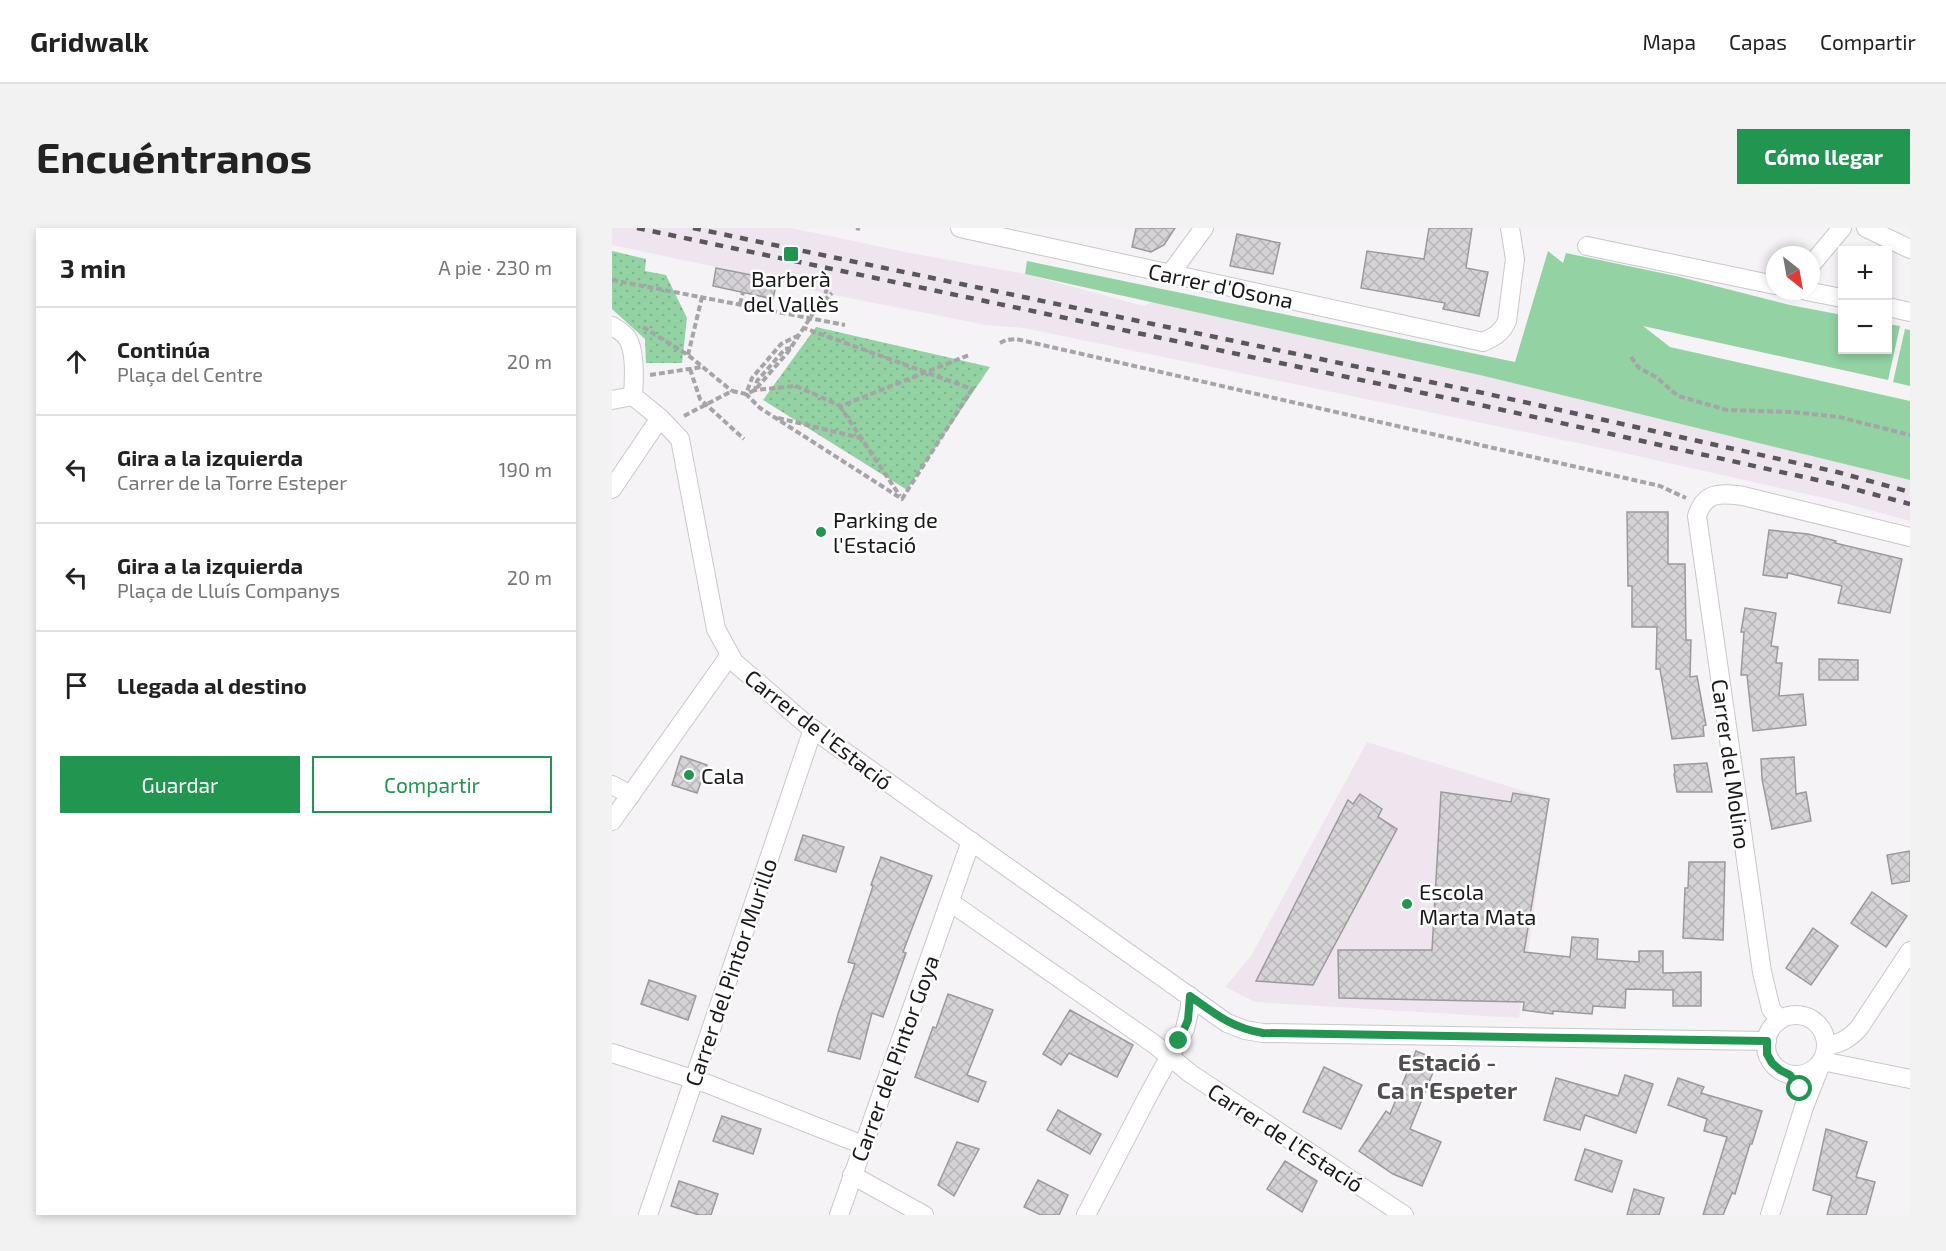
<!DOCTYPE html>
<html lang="es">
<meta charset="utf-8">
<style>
:root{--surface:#fff;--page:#f2f2f2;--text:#222;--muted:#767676;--line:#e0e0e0;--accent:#229651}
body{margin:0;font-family:"Exo 2",sans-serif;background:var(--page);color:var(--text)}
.controls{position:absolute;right:18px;top:18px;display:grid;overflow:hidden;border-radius:0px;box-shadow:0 3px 9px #0003}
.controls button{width:54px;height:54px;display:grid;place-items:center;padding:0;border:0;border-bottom:2px solid var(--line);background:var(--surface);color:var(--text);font:30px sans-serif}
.compass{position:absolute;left:1154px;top:18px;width:54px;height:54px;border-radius:50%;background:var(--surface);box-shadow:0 3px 9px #0003;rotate:149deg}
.stop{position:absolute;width:18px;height:18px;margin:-14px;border:4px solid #229651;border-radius:50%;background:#fff}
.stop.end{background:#229651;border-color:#fff;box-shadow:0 2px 6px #0008}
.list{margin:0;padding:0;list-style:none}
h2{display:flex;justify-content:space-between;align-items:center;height:78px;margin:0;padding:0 24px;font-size:26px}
h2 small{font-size:20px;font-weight:400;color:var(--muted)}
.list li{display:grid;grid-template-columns:39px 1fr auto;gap:18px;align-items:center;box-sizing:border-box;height:108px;padding:0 24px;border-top:2px solid var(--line)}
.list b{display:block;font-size:22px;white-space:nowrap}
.list p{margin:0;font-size:20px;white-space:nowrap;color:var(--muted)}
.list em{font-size:20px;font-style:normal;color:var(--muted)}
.actions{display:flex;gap:12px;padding:18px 24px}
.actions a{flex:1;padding:14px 0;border:2px solid var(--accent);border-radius:0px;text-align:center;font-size:21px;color:var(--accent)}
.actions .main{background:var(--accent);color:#fff}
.icon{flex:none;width:33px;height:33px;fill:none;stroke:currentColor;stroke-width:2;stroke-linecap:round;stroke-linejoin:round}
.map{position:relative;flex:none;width:1298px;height:987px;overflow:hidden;border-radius:0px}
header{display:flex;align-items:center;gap:36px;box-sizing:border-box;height:84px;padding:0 30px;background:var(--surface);border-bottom:2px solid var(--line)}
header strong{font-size:28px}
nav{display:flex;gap:33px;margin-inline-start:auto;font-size:21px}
.intro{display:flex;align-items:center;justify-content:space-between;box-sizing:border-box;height:144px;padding:0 36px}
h1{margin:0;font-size:42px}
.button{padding:15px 27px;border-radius:0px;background:var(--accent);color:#fff;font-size:21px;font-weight:700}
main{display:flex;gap:36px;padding:0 36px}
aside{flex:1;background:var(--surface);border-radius:0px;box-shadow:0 3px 9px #0003}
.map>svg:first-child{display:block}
.built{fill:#eee5ee}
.green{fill:#92d2a3}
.park{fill:url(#park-dots)}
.building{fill:url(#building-cross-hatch);stroke:#9c999c;stroke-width:1.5}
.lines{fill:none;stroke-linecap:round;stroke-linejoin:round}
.street-casing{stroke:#cac7ca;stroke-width:20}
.path{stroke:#a6a4a6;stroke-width:4;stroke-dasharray:6 3;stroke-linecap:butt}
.street{stroke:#fff;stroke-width:18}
.rail{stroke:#595859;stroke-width:4.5;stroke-dasharray:8 8;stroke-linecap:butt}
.route{stroke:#229651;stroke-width:8}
.poi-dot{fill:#229651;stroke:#fff;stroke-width:2}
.labels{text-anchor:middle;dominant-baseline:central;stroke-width:5;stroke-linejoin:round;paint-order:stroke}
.poi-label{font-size:22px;fill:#1b1a1b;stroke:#fff;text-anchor:start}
.street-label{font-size:22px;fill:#1b1a1b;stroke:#fff}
.neighbourhood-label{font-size:24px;font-weight:bold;fill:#504e50;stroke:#fff}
</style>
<header>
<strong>Gridwalk</strong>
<nav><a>Mapa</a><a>Capas</a><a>Compartir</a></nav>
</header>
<div class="intro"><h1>Encuéntranos</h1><a class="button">Cómo llegar</a></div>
<main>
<aside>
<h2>3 min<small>A pie · 230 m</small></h2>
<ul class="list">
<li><svg class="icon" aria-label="ahead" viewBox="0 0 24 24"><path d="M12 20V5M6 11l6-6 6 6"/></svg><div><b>Continúa</b><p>Plaça del Centre</p></div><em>20 m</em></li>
<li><svg class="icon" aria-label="left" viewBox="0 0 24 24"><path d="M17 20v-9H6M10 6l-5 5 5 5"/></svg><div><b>Gira a la izquierda</b><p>Carrer de la Torre Esteper</p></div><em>190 m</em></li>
<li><svg class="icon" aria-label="left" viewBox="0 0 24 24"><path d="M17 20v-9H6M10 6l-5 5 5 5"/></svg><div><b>Gira a la izquierda</b><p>Plaça de Lluís Companys</p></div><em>20 m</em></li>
<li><svg class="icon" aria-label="arrive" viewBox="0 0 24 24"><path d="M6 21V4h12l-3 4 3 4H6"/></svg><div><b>Llegada al destino</b></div></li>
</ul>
<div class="actions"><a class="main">Guardar</a><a>Compartir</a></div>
</aside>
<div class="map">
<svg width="1298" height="987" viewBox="0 0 1298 987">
<defs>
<pattern id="park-dots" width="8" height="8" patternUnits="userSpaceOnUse" patternTransform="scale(1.5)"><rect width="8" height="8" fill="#92d2a3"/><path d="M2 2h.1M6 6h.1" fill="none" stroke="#7db48c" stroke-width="1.8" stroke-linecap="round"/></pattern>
<pattern id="building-cross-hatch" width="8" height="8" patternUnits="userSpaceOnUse" patternTransform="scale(1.5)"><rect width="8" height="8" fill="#d6d3d6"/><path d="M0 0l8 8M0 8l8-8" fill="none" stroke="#b7b5b7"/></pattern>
</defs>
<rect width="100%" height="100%" fill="#f6f3f6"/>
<g class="built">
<path d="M0 0H180L293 24 413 46 532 78 541 74 872 148 1298 252V293L1221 272 985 219 412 100 374 97 197 62 165 52 0 17Z"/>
<path d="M755 514 937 571 907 790 643 774 613 759 639 728Z"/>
</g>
<g class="green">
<path d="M936 23 951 35 954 25 1064 48 1178 77 1230 87V122H1276V96L1288 98 1276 152 1031 98 1058 119 1298 173V252L872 148 413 46 415 33 903 134Z"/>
<path d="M1293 101 1298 102V158L1281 154Z"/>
</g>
<g class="park">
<path d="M0 23 34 31 33 43 54 47 75 90 70 135H34L33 111 0 81Z"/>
<path d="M204 99 378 139 295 262 151 172Z"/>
</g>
<g class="building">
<path d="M524 0H563L552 17 539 24 520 19Z"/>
<path d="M817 0H860L854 40 876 44 867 88 831 81 833 75 749 60 755 23 812 31Z"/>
<path d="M625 6 668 15 661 46 618 38Z"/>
<path d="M104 40 165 52 161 71 101 58Z"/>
<path d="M1015 284H1056V336H1073L1074 412H1079L1078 449 1085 448 1094 497 1091 498 1092 508 1060 511 1048 441H1044L1045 399H1020V358H1016Z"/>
<path d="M1157 302 1196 306 1224 313 1223 315 1290 331 1278 385 1226 375 1230 358 1176 345 1175 350 1151 347Z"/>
<path d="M1133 380 1164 385 1159 418 1166 419 1164 435H1170L1167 468 1191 466 1194 497 1141 503 1135 447H1129L1132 404H1129Z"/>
<path d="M1207 431 1246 432V452H1207Z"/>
<path d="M69 528 95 537 85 565 60 557Z"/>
<path d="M1182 529 1184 566 1194 564 1199 593 1160 601 1150 551 1149 531Z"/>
<path d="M1095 535 1100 564H1065L1062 546 1063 545 1062 537Z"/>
<path d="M829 564 899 574 901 565 937 571 912 724 958 729 960 709 986 711 985 731 1027 734V723H1051V745L1089 744V778H1061V762L1014 761 1013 780 981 778 980 786 941 783V786L911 782 912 774 727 770 726 722H820Z"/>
<path d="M748 566 770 581 766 589 785 601 701 757 644 753 736 572 741 576Z"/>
<path d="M191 607 232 619 224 644 183 632Z"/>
<path d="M1298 623V653L1280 656 1275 627Z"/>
<path d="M269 629 320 648 291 724 294 725 271 789 260 785 248 831 216 823 226 786 243 736 236 734 261 658 259 657Z"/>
<path d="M1077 634H1113L1111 712 1071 710 1073 660H1076Z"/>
<path d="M1260 664 1295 688 1274 719 1239 695Z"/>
<path d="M1201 700 1226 718 1199 757 1174 740Z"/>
<path d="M37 752 84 768 76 792 29 776Z"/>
<path d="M336 766 381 782 355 847 374 854 366 874 303 849 321 799 324 800Z"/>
<path d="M458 782 521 817 505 849 457 825 449 837 431 826Z"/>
<path d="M804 823 826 832 798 901 829 914 810 958 781 946 747 923 774 883 778 886Z"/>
<path d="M712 839 750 857 729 901 691 884Z"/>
<path d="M1013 847 1041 856 1024 905 973 887 968 902 932 892 944 850 1006 868Z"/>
<path d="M1066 850 1092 859 1089 865 1150 883 1140 916H1138L1123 966 1120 965 1111 987H1091L1115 909 1092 903 1095 891 1056 877Z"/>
<path d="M446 882 489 906 478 926 435 902Z"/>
<path d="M110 888 149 901 141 926 101 913Z"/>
<path d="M1214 901 1255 914 1244 949 1263 954 1254 987H1215L1220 968 1201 962Z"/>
<path d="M345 914 367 921 342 968 326 957Z"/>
<path d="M973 921 1010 933 1000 964 963 952Z"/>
<path d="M673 933 705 953 690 984 655 961Z"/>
<path d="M426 952 456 967 447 987H429L412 979Z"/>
<path d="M67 953 106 966 99 987H87L59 978Z"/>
<path d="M1022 961 1052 970 1047 987H1015Z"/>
</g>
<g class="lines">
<defs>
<g id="street">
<path d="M348 0 871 114C882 109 890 105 895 93L903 31 898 0"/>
<path d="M1254 0 1298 21"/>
<path d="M975 18 1163 57"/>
<path d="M1199 37 1230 0"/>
<path d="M558 46 592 0"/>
<path d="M1194 63 1230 70"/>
<path d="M1276 79 1298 84"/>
<path d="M0 98C5 101 12 105 15 110 24 122 22 154 21 168"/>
<path d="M21 168 48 190 68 211 104 401 122 434 195 497 615 795 633 802 651 805 1155 813"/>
<path d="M0 172 21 168"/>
<path d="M0 261 48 190"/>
<path d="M0 557 19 567"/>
<path d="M0 593 118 427"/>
<path d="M338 674 542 816 579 846 792 987"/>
<circle cx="1184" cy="817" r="30"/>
<path d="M1168 792 1159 781 1150 744 1085 288C1093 263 1109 265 1131 268L1298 309"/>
<path d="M1214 818C1229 815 1237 811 1247 800L1298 723"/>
<path d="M0 825 96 856 251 917"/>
<path d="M240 947 312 987"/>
<path d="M36 987 201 501"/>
<path d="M227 987 359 613"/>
<path d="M474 987 538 864 573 801 578 779V768"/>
<path d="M1158 987 1192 879 1210 833 1298 851"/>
</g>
</defs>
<use href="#street" class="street-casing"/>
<g class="path">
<path d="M244 0 248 1"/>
<path d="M0 52 233 97"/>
<path d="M212 73 220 65"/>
<path d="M128 76 131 64"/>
<path d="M31 99 76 127 120 163"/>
<path d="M187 107 169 116 140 150 134 166 148 180 290 271 360 161 192 100"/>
<path d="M388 115 394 112 404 111 1048 258 1074 270"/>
<path d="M179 120 173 121 145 153 143 162 184 158 229 178 357 127"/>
<path d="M76 127 90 69"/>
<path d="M1019 129 1027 140 1044 149 1066 168 1115 182 1180 184 1227 189 1298 207"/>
<path d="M78 141 88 171 132 211"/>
<path d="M38 147 90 139"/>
<path d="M227 177 288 268"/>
<path d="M72 188 120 163 134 166 143 162 149 155 176 124 213 67 218 50"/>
<path d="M166 190 249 210"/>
</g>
<use href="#street" class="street"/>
<g class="rail">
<path d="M25 0 873 178 1223 256 1298 276"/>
<path d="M81 0 876 166 1225 244 1298 264"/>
</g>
</g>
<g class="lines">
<path class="route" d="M567 813 576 792 578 768C603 786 620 800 651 805L1155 813V826L1160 835 1168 842 1178 847 1188 861"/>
</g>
<g class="poi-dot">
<rect x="171" y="18" width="16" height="16" rx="3"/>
<circle cx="209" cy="304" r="6"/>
<circle cx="77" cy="547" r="6"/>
<circle cx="795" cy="676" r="6"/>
</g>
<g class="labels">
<g class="poi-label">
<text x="179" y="50" text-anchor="middle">Barberà<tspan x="179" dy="25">del Vallès</tspan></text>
<text x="221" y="291">Parking de<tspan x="221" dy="25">l'Estació</tspan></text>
<text x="89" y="547">Cala</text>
<text x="807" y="663">Escola<tspan x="807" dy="25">Marta Mata</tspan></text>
</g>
<g class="street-label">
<text transform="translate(609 57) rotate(12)">Carrer d'Osona</text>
<text transform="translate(207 501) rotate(38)">Carrer de l'Estació</text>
<text transform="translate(1120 536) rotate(82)">Carrer del Molino</text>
<text transform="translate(118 744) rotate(-71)">Carrer del Pintor Murillo</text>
<text transform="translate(282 830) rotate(-70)">Carrer del Pintor Goya</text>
<text transform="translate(674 909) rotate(33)">Carrer de l'Estació</text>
</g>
<g class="neighbourhood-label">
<text x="835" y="833">Estació -<tspan x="835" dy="28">Ca n'Espeter</tspan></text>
</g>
</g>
</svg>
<div class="controls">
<button>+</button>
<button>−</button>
</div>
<svg class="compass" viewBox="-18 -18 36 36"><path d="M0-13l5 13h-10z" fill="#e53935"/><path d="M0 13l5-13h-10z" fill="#767676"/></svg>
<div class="stop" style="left:1188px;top:861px"></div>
<div class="stop end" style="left:567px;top:813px"></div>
</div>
</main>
